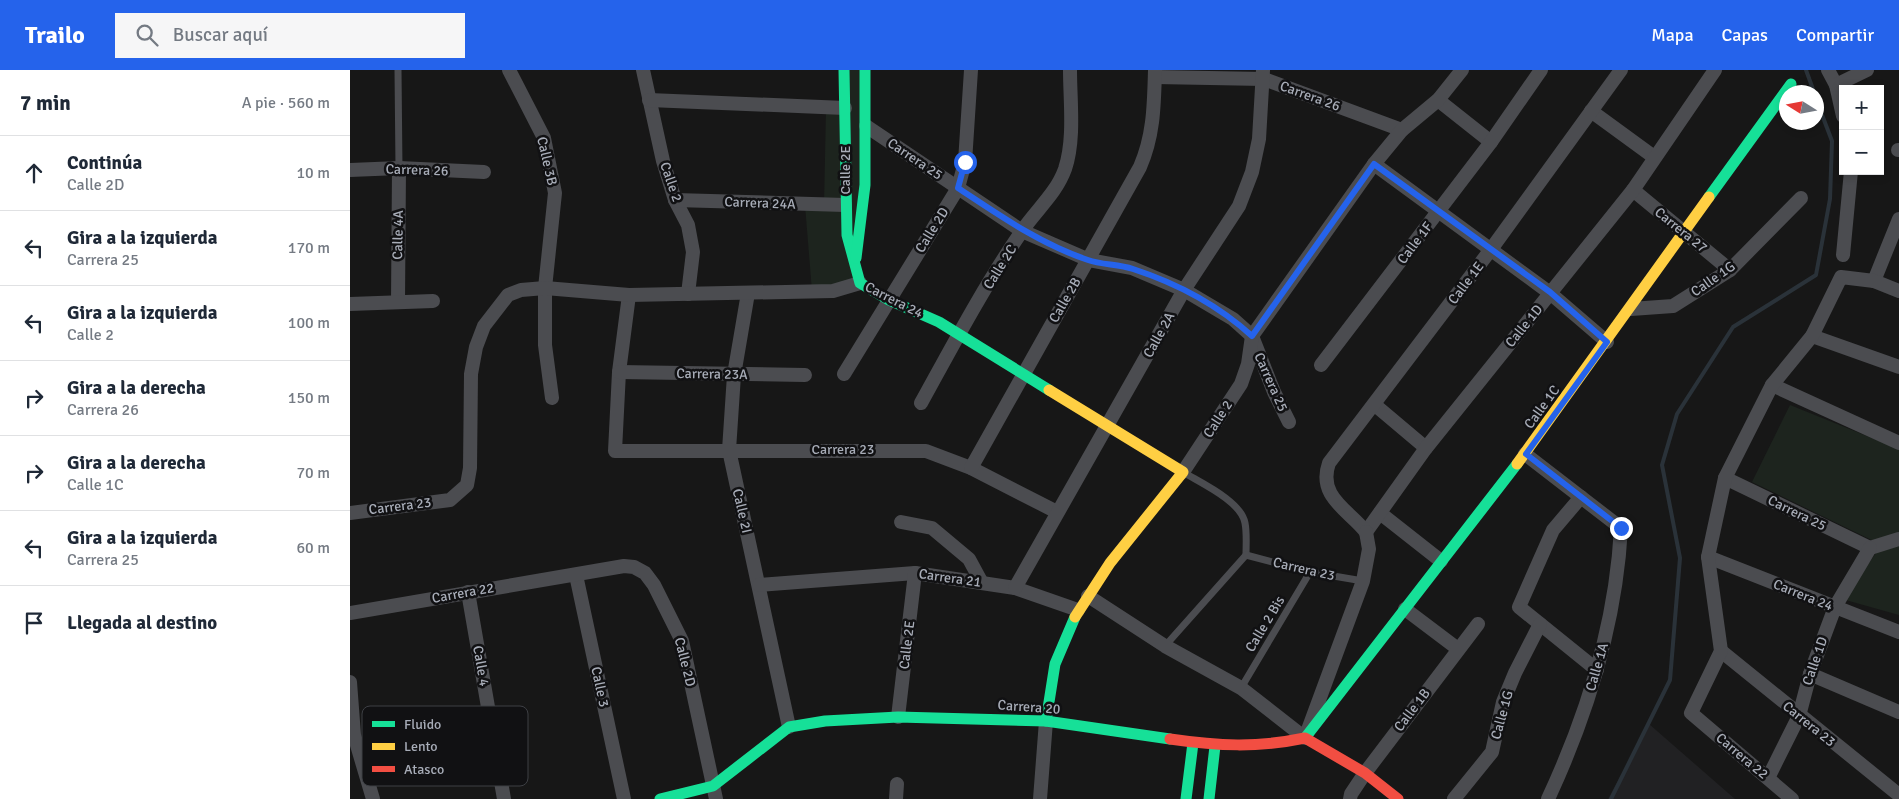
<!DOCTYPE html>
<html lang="es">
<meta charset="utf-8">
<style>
:root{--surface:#fff;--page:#f6f6f7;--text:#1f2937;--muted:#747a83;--line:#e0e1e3;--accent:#2563eb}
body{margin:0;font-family:Signika,sans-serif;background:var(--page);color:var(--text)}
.controls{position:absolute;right:15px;top:15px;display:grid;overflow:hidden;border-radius:0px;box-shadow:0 2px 8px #0003}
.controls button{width:45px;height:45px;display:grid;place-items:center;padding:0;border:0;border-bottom:1px solid var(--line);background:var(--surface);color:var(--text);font:25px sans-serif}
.compass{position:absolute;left:1429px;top:15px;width:45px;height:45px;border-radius:50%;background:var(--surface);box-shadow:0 2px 8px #0003;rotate:281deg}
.stop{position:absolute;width:15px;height:15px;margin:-11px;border:4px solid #2563eb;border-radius:50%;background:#fff}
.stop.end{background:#2563eb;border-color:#fff;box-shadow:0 1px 5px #0008}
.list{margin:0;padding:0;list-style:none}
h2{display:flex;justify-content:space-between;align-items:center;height:65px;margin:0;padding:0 20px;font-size:21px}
h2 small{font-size:16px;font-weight:400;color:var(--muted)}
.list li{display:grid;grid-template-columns:32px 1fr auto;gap:15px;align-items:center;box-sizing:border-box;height:75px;padding:0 20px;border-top:1px solid var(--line)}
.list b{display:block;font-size:19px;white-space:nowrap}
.list p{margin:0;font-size:16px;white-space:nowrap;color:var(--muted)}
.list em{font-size:16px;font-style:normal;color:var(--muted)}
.icon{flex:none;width:28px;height:28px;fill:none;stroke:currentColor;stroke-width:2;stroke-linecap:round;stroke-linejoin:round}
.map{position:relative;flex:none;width:1549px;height:729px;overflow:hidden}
header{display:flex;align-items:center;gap:30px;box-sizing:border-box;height:70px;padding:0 25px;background:var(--accent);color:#fff}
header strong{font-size:24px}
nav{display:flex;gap:28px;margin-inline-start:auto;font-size:18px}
.search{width:350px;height:45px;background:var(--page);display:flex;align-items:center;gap:12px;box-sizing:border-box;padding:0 18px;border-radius:0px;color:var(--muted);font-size:19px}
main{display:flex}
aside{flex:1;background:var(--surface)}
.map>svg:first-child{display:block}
.built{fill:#212123}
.green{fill:#1d241e}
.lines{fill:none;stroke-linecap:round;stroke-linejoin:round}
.stream{stroke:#2a3239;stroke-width:4}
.lane{stroke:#4b4c50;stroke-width:7}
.street{stroke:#4b4c50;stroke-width:14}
.fast{stroke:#16e098;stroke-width:11}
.slow{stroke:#ffcf43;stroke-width:11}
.jam{stroke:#f24e42;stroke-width:11}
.route{stroke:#2563eb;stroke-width:6}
.labels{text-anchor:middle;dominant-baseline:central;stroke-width:5;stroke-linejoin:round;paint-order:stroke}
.street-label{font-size:14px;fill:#a8adb8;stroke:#111113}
.key{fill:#111113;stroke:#3e4045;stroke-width:1}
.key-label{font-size:14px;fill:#a8adb8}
</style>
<header>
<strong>Trailo</strong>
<div class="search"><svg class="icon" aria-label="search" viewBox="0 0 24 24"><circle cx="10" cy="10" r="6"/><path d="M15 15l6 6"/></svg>Buscar aquí</div>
<nav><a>Mapa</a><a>Capas</a><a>Compartir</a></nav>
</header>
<main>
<aside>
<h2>7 min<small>A pie · 560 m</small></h2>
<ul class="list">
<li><svg class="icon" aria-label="ahead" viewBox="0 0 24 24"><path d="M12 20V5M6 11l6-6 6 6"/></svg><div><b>Continúa</b><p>Calle 2D</p></div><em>10 m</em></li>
<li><svg class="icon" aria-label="left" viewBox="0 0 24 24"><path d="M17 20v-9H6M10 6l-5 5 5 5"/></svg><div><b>Gira a la izquierda</b><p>Carrera 25</p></div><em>170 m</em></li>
<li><svg class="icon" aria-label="left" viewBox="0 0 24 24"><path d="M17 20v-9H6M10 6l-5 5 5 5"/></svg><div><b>Gira a la izquierda</b><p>Calle 2</p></div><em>100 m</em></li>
<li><svg class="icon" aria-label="right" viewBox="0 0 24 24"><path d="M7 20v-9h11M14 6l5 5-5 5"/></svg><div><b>Gira a la derecha</b><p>Carrera 26</p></div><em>150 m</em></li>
<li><svg class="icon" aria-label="right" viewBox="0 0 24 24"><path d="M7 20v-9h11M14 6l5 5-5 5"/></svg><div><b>Gira a la derecha</b><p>Calle 1C</p></div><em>70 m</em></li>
<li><svg class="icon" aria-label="left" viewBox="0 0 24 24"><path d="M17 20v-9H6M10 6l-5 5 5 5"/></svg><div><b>Gira a la izquierda</b><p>Carrera 25</p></div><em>60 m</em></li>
<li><svg class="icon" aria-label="arrive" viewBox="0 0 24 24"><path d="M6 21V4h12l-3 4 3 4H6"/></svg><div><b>Llegada al destino</b></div></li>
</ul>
</aside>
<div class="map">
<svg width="1549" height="729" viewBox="0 0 1549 729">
<rect width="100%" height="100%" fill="#171717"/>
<path class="built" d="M1299 654 1385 729H1258Z"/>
<g class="green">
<path d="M498 0H515L509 212 462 221 455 135H474L476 39H499Z"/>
<path d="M1440 335 1549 379V545L1492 529 1532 475 1402 412Z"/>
</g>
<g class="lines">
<g class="stream">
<path d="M1456 0 1464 22"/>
<path d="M1261 729 1320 610 1330 488 1312 395 1327 344 1383 257 1466 205 1480 129 1482 71 1466 29"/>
</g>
<g class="lane">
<path d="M48 0 49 98"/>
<path d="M833 402C851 413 891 431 895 453 897 463 896 475 896 485"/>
<path d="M896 485 960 502 1013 511"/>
<path d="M815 576 896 485"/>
<path d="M891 618 960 502"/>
</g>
<g class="street">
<path d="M159 0 194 68 205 123 195 218V275L202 328"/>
<path d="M293 0 313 91 325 130 338 155 343 182 338 224"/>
<path d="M1478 0 1486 15 1493 46"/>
<path d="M805 7 914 9 1052 60"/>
<path d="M1486 15 1517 0"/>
<path d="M299 30 495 38"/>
<path d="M1088 30 1141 72"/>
<path d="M1241 41 1304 87"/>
<path d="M516 56 672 161 739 190 782 198 834 220 883 249 902 266 924 322 939 352"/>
<path d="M1548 80H1549"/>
<path d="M1024 94 1200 223 1257 272"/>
<path d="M0 100 49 98 134 102"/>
<path d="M1283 120 1380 200"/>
<path d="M325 130 495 135"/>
<path d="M1493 185 1501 101"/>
<path d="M1524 211 1549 149"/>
<path d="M398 223 384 305 379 380 439 657"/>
<path d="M279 225 269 302 265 381H576L621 398 707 442"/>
<path d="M48 232 49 98"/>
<path d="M0 234 83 231"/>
<path d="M1281 239 1323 236 1380 200 1451 128"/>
<path d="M1462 266 1549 297"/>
<path d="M971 295 1141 72 1191 0"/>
<path d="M269 302 455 305"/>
<path d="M494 304 608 118 615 92 621 0"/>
<path d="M1422 315 1549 373"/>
<path d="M571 333C603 275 634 216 672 161 686 140 706 124 715 99 725 69 720 31 720 0"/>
<path d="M1025 335 1076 378"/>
<path d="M1175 384 1271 458C1266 553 1238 643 1198 729"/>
<path d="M621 398 790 97C804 65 804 34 805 0"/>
<path d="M833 402 891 314 898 294 902 266 1024 94 1052 60 1088 30 1112 0"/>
<path d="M1375 408 1520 478"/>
<path d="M1231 427 1203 460 1169 537 1247 600"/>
<path d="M0 443 100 430 117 415 120 398 121 304 126 277 134 256 158 225 171 220 195 218 279 225 483 221 510 213"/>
<path d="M1030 443 1091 491"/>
<path d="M551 452 582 458 619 489 632 513"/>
<path d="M1016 462 1076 378 1283 120 1365 0"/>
<path d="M1016 462C999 440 967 427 979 393L1142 178 1271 0"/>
<path d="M1520 478 1549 469"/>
<path d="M1358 487 1549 562"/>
<path d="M226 505 274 729"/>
<path d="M409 515 565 503 665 518 728 540"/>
<path d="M665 518 834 220 889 136 902 102 909 69 913 0"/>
<path d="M118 522 154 729"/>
<path d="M738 526 815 576 891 618 955 668 1013 511 1019 479 1016 462"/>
<path d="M1055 539 1108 579"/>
<path d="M0 543 274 496 284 497 295 503 304 515 332 571 366 729"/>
<path d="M1371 581 1549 725"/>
<path d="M1460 604 1549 642"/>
<path d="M0 612 4 665 23 729"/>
<path d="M548 647 565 503"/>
<path d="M1418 708 1449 646 1460 604 1485 537 1520 478"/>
<path d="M546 729 547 714"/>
<path d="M690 729 696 651"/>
<path d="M1000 729 1001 724 1015 703 1128 554"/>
<path d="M1104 729 1142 682 1153 632 1165 603 1190 554"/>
<path d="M1442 729 1341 643 1371 581 1358 487 1375 408 1422 315 1462 266 1491 207 1524 211 1549 221"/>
</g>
<g class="fast">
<path d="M494 0 497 165 510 213 539 230 589 252 699 320"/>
<path d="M1359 127 1441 14"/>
<path d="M506 188 515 115V0"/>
<path d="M696 651 705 594 725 547"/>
<path d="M955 668 1167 394"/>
<path d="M310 729 363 716 439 657 475 651 548 647 696 651 820 669"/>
<path d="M836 729 843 673"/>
<path d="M859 729 865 676"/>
</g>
<g class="slow">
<path d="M699 320 833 402 760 493 725 547"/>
<path d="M1167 394 1359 127"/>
</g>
<path class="jam" d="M820 669C868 676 907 678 955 668L1015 703 1048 729"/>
</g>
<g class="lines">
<path class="route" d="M615 92 608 118C649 145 690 174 738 190 752 195 768 194 783 199 826 213 869 236 902 266L1024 94 1200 222 1257 272 1176 384 1271 458"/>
</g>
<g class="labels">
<g class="street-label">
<text transform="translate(960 26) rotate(20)">Carrera 26</text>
<text transform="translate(565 89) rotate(34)">Carrera 25</text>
<text transform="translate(197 91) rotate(77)">Calle 3B</text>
<text transform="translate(67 100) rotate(2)">Carrera 26</text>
<text transform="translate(495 100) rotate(-90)">Calle 2E</text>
<text transform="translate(321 112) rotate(71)">Calle 2</text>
<text transform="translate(410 133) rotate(2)">Carrera 24A</text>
<text transform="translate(582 160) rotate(-58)">Calle 2D</text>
<text transform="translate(1331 160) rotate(39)">Carrera 27</text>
<text transform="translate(48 165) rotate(-89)">Calle 4A</text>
<text transform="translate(1065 173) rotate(-53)">Calle 1F</text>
<text transform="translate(650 197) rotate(-58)">Calle 2C</text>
<text transform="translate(1363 209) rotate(-35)">Calle 1G</text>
<text transform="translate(1116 213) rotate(-53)">Calle 1E</text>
<text transform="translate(544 230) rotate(27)">Carrera 24</text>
<text transform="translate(715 230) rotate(-60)">Calle 2B</text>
<text transform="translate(1174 256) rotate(-51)">Calle 1D</text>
<text transform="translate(809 265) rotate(-61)">Calle 2A</text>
<text transform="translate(362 304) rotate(1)">Carrera 23A</text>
<text transform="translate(921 312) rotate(66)">Carrera 25</text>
<text transform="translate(1192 337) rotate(-54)">Calle 1C</text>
<text transform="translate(868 349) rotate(-57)">Calle 2</text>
<text x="493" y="379">Carrera 23</text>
<text transform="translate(50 436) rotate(-7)">Carrera 23</text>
<text transform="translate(392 441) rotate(77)">Calle 2I</text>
<text transform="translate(1447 443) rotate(26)">Carrera 25</text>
<text transform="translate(954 499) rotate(13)">Carrera 23</text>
<text transform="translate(600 508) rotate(8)">Carrera 21</text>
<text transform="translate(113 523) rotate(-10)">Carrera 22</text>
<text transform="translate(1453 525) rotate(22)">Carrera 24</text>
<text transform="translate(915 554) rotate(-59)">Calle 2 Bis</text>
<text transform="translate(557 575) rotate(-83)">Calle 2E</text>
<text transform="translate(1465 591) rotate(-71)">Calle 1D</text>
<text transform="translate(335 592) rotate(76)">Calle 2D</text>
<text transform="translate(131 596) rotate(80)">Calle 4</text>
<text transform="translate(1247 597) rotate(-74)">Calle 1A</text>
<text transform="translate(250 617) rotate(78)">Calle 3</text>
<text transform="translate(679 637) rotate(4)">Carrera 20</text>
<text transform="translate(1062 640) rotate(-53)">Calle 1B</text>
<text transform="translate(1152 645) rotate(-75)">Calle 1G</text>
<text transform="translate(1459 654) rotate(39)">Carrera 23</text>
<text transform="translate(1392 686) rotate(40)">Carrera 22</text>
</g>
</g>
<rect x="12" y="636" width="166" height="80" rx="8" class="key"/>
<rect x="22" y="651" width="23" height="6" fill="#16e098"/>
<rect x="22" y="673" width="23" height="7" fill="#ffcf43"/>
<rect x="22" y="696" width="23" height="6" fill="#f24e42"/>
<g class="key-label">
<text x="54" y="659">Fluido</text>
<text x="54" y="681">Lento</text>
<text x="54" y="704">Atasco</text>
</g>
</svg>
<div class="controls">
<button>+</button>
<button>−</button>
</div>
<svg class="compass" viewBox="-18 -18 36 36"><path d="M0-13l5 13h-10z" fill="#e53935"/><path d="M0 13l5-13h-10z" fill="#747a83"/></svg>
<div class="stop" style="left:615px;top:92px"></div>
<div class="stop end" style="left:1271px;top:458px"></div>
</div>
</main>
